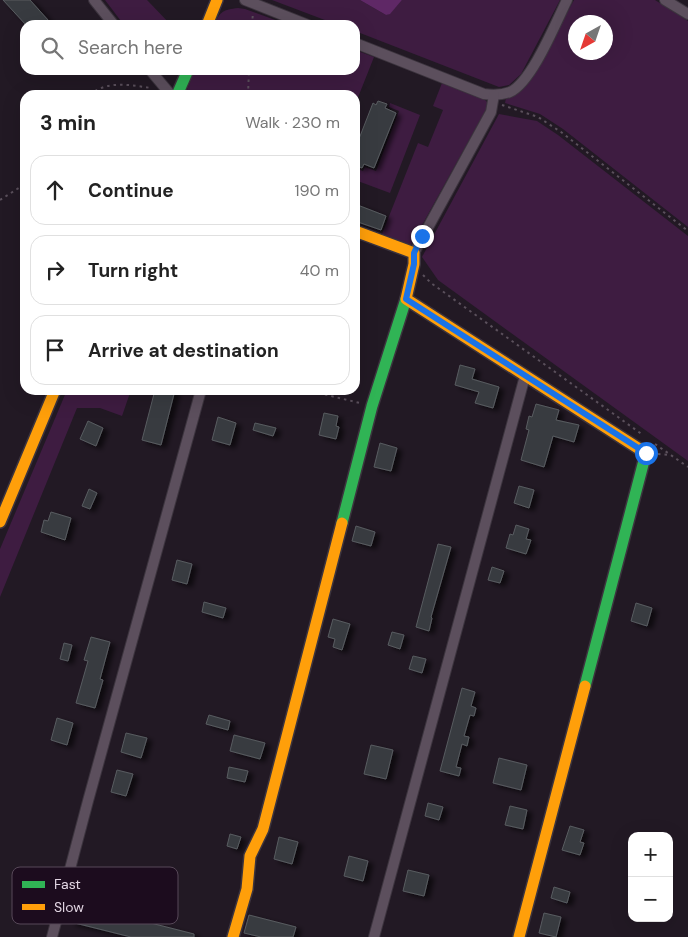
<!DOCTYPE html>
<meta charset="utf-8">
<style>
:root{--surface:#fff;--page:#f6f6f6;--text:#222;--muted:#767676;--line:#e0e0e0}
body{margin:0;font-family:"DM Sans",sans-serif;background:var(--page);color:var(--text)}
.controls{position:absolute;right:15px;bottom:15px;display:grid;overflow:hidden;border-radius:10px;box-shadow:0 5px 20px #0002}
.controls button{width:45px;height:45px;display:grid;place-items:center;padding:0;border:0;border-bottom:1px solid var(--line);background:var(--surface);color:var(--text);font:25px sans-serif}
.compass{position:absolute;left:568px;top:15px;width:45px;height:45px;border-radius:50%;background:var(--surface);box-shadow:0 5px 20px #0002;rotate:220deg}
.stop{position:absolute;width:15px;height:15px;margin:-11px;border:4px solid #1a73e8;border-radius:50%;background:#fff}
.stop.end{background:#1a73e8;border-color:#fff;box-shadow:0 1px 5px #0008}
.list{margin:0;padding:0;list-style:none}
h2{display:flex;justify-content:space-between;align-items:center;height:65px;margin:0;padding:0 20px;font-size:21px}
h2 small{font-size:16px;font-weight:400;color:var(--muted)}
.list li{display:grid;grid-template-columns:32px 1fr auto;gap:15px;align-items:center;box-sizing:border-box;height:70px;margin:0 10px 10px;padding:0 10px;border:1px solid var(--line);border-radius:15px}
.list b{display:block;font-size:19px;white-space:nowrap}
.list em{font-size:16px;font-style:normal;color:var(--muted)}
.icon{flex:none;width:28px;height:28px;fill:none;stroke:currentColor;stroke-width:2;stroke-linecap:round;stroke-linejoin:round}
.map{position:relative;flex:none;width:688px;height:937px;overflow:hidden}
.search{position:absolute;background:var(--surface);box-shadow:0 5px 20px #0002;left:20px;top:20px;width:340px;height:55px;display:flex;align-items:center;gap:12px;box-sizing:border-box;padding:0 18px;border-radius:15px;color:var(--muted);font-size:19px}
.panel{position:absolute;background:var(--surface);box-shadow:0 5px 20px #0002;left:20px;top:90px;width:340px;height:305px;border-radius:15px}
.map>svg:first-child{display:block}
.green{fill:#3e1c41;fill-rule:evenodd}
.water{fill:#5f2866}
.building{fill:#383b40;stroke:#585c60;filter:url(#shadow)}
.lines{fill:none;stroke-linecap:round;stroke-linejoin:round}
.street-casing{stroke:#3c343e;stroke-width:12}
.fast-casing{stroke:#3c343e;stroke-width:14}
.slow-casing{stroke:#3c343e;stroke-width:14}
.path{stroke:#5b505c;stroke-width:2;stroke-dasharray:2.5 4;stroke-linecap:butt}
.street{stroke:#5c4f5d;stroke-width:10}
.fast{stroke:#30b455;stroke-width:11}
.slow{stroke:#ff9f0a;stroke-width:11}
.route{stroke:#1a73e8;stroke-width:6}
.key{fill:#1c0c1e;stroke:#574858;stroke-width:1}
.key-label{font-size:14px;fill:#e0d4e1}
</style>
<div class="map">
<svg width="688" height="937" viewBox="0 0 688 937">
<defs>
<filter id="shadow"><feDropShadow dx="5" dy="3" stdDeviation="2.5" flood-color="#0009"/></filter>
</defs>
<rect width="100%" height="100%" fill="#221924"/>
<g class="green">
<path d="M105 0H147L171 25H124Z"/>
<path d="M272 0H360L386 15 390 13 402 0H560L521 74 509 85 499 87 355 31V25H338Z"/>
<path d="M574 0H655L688 21V227L563 129 540 114 505 103 506 98 519 92 529 82ZM576 22H606V52H576Z"/>
<path d="M238 8 245 9 289 25H214C220 11 223 10 238 8Z"/>
<path d="M355 50 374 57 355 105V95H185L195 70H355Z"/>
<path d="M442 83 485 100 489 104 411 245 382 234 418 143 428 147 443 110 433 106Z"/>
<path d="M390 103 420 115 390 193 355 180V168L363 171 365 167 376 171 399 111 389 107Z"/>
<path d="M499 114 537 121 558 135 688 236V461L438 280 422 257Z"/>
<path d="M67 390H131L122 416 100 408H77L0 597V549Z"/>
</g>
<path class="water" d="M360 0H402L390 14 386 15Z"/>
<g class="building">
<path d="M3 0H30L48 20 42 25H26Z"/>
<path d="M378 101 387 104 385 108 396 113 374 168 364 164 362 168 355 165V149L373 103 376 105Z"/>
<path d="M355 204 386 216 381 230 355 221Z"/>
<path d="M460 365 475 369 472 379 499 387 493 408 475 403 479 392 455 385Z"/>
<path d="M155 390H175L161 445 142 440Z"/>
<path d="M536 404 559 410 556 420 579 425 574 442 553 436 544 467 521 460 529 430 526 429 529 416 532 417Z"/>
<path d="M324 413 338 416 336 426 339 427 336 439 319 435Z"/>
<path d="M218 417 236 423 230 445 212 440Z"/>
<path d="M88 421 103 428 96 446 80 439Z"/>
<path d="M255 423 276 428 273 436 253 430Z"/>
<path d="M380 443 397 448 391 471 374 467Z"/>
<path d="M519 486 534 490 529 508 514 503Z"/>
<path d="M89 489 97 493 90 509 82 506Z"/>
<path d="M51 512 71 518 65 540 41 532 44 520 48 521Z"/>
<path d="M516 525 529 529 526 539 531 540 526 554 506 548 510 534 513 535Z"/>
<path d="M356 526 375 532 371 546 352 541Z"/>
<path d="M438 544 451 547 431 617 432 618 429 631 416 627Z"/>
<path d="M177 560 192 564 187 584 172 580Z"/>
<path d="M492 567 504 571 500 583 488 580Z"/>
<path d="M204 602 226 608 223 618 202 612Z"/>
<path d="M636 603 652 608 647 626 631 621Z"/>
<path d="M333 619 350 624 342 650 333 647 335 639 328 637Z"/>
<path d="M392 632 404 635 400 649 388 645Z"/>
<path d="M91 637 110 642 100 679 103 680 95 708 76 703 88 661 84 660Z"/>
<path d="M64 643 72 645 68 661 60 659Z"/>
<path d="M413 656 426 659 422 673 409 669Z"/>
<path d="M462 688 475 692 471 706 476 708 474 716 470 715 464 736 469 737 467 746 462 744 456 767 461 768 459 776 440 771Z"/>
<path d="M209 715 230 721 228 730 206 724Z"/>
<path d="M57 718 73 723 67 745 51 740Z"/>
<path d="M126 733 147 738 141 758 121 752Z"/>
<path d="M234 735 265 743 260 759 230 751Z"/>
<path d="M371 745 393 750 386 779 364 774Z"/>
<path d="M499 758 527 765 521 790 493 783Z"/>
<path d="M229 767 248 771 245 782 227 778Z"/>
<path d="M117 770 133 774 126 796 111 792Z"/>
<path d="M428 803 443 807 439 820 425 816Z"/>
<path d="M510 806 527 810 523 829 505 825Z"/>
<path d="M570 826 584 830 580 842 584 843 580 855 562 850Z"/>
<path d="M230 834 241 837 237 849 227 846Z"/>
<path d="M279 837 298 842 292 864 274 859Z"/>
<path d="M349 856 368 861 363 881 344 876Z"/>
<path d="M408 870 429 875 424 896 403 891Z"/>
<path d="M554 887 570 892 567 903 551 898Z"/>
<path d="M76 904 194 934V937H131L71 922Z"/>
<path d="M544 913 561 917 556 937 539 933Z"/>
<path d="M249 915 296 927 293 937H261L244 933Z"/>
</g>
<g class="lines">
<defs>
<g id="street">
<path d="M94 0 114 25"/>
<path d="M245 0 308 25"/>
<path d="M665 0 688 14"/>
<path d="M355 43 484 94C492 95 502 95 510 92 532 82 556 22 567 0"/>
<path d="M150 70 171 95"/>
<path d="M414 253 491 112 494 95"/>
<path d="M52 937 88 801 201 390"/>
<path d="M374 937 525 376"/>
</g>
<g id="fast">
<path d="M177 95 188 70"/>
<path d="M342 523 372 406 406 299"/>
<path d="M585 686 646 453 644 452"/>
</g>
<g id="slow">
<path d="M207 25 217 0"/>
<path d="M355 231 414 253V264L406 299 644 452"/>
<path d="M0 522 55 390"/>
<path d="M233 937 247 889 250 856 263 829 342 523"/>
<path d="M519 937 585 686"/>
</g>
</defs>
<use href="#street" class="street-casing"/>
<use href="#fast" class="fast-casing"/>
<use href="#slow" class="slow-casing"/>
<g class="path">
<path d="M252 25 253 12"/>
<path d="M90 95C106 80 131 85 151 88"/>
<path d="M248 95 249 70"/>
<path d="M502 105 538 117 561 132 688 231"/>
<path d="M0 200 25 184"/>
<path d="M423 275 431 283 643 435"/>
<path d="M306 390 360 403"/>
<path d="M655 444 688 467"/>
<path d="M658 454 671 455"/>
</g>
<use href="#street" class="street"/>
<use href="#fast" class="fast"/>
<use href="#slow" class="slow"/>
</g>
<g class="lines">
<path class="route" d="M422 236 414 253V264L406 299 646 453"/>
</g>
<rect x="12" y="867" width="166" height="57" rx="8" class="key"/>
<rect x="22" y="881" width="23" height="7" fill="#30b455"/>
<rect x="22" y="904" width="23" height="6" fill="#ff9f0a"/>
<g class="key-label">
<text x="54" y="889">Fast</text>
<text x="54" y="912">Slow</text>
</g>
</svg>
<div class="controls">
<button>+</button>
<button>−</button>
</div>
<svg class="compass" viewBox="-18 -18 36 36"><path d="M0-13l5 13h-10z" fill="#e53935"/><path d="M0 13l5-13h-10z" fill="#767676"/></svg>
<div class="stop" style="left:646px;top:453px"></div>
<div class="stop end" style="left:422px;top:236px"></div>
<div class="search"><svg class="icon" aria-label="search" viewBox="0 0 24 24"><circle cx="10" cy="10" r="6"/><path d="M15 15l6 6"/></svg>Search here</div>
<section class="panel">
<h2>3 min<small>Walk · 230 m</small></h2>
<ul class="list">
<li><svg class="icon" aria-label="ahead" viewBox="0 0 24 24"><path d="M12 20V5M6 11l6-6 6 6"/></svg><div><b>Continue</b></div><em>190 m</em></li>
<li><svg class="icon" aria-label="right" viewBox="0 0 24 24"><path d="M7 20v-9h11M14 6l5 5-5 5"/></svg><div><b>Turn right</b></div><em>40 m</em></li>
<li><svg class="icon" aria-label="arrive" viewBox="0 0 24 24"><path d="M6 21V4h12l-3 4 3 4H6"/></svg><div><b>Arrive at destination</b></div></li>
</ul>
</section>
</div>
